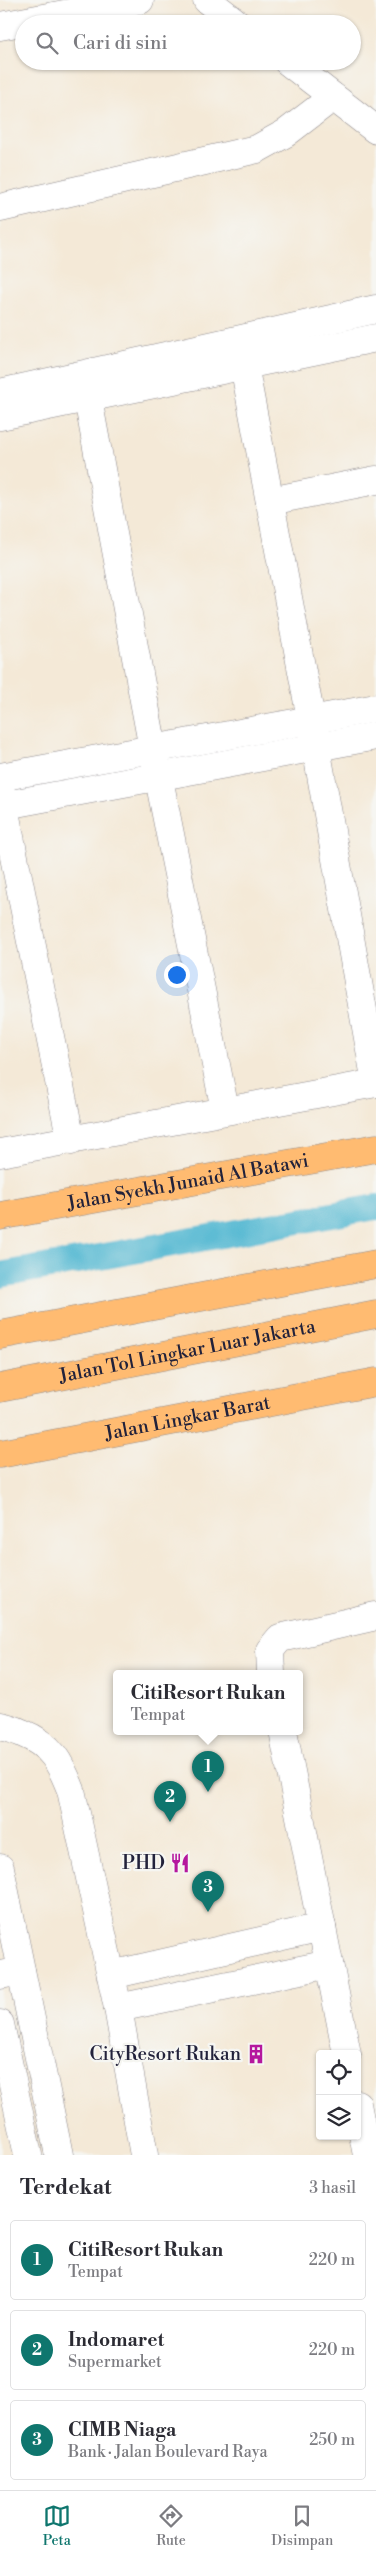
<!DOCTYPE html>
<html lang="id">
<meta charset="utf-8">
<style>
:root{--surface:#fff;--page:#f7f7f7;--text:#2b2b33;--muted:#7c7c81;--line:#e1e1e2;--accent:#0f766e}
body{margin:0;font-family:"Libre Bodoni",serif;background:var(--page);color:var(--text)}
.controls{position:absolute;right:15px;bottom:15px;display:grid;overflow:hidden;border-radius:5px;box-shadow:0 1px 4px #0004}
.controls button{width:45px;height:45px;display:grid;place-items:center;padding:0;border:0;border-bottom:1px solid var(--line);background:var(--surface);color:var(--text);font:25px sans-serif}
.you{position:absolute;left:176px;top:974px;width:18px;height:18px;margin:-12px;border:4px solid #fff;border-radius:50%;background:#1a73e8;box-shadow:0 0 0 8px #1a73e833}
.badge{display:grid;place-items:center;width:32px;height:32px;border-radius:50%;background:var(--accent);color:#fff;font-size:16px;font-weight:700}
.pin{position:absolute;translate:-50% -41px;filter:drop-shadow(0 1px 2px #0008)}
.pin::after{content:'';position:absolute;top:26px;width:18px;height:15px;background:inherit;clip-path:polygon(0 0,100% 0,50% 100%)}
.popup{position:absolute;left:113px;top:1670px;width:190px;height:65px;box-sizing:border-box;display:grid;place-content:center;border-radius:5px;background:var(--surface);filter:drop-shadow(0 1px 4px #0005);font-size:16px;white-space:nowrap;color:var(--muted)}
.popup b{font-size:19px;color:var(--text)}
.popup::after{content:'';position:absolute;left:50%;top:100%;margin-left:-10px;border:10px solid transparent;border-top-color:var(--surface)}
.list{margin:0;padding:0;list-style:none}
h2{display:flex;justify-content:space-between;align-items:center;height:65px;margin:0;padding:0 20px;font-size:21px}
h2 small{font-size:16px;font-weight:400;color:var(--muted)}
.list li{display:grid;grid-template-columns:32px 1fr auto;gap:15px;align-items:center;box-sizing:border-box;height:80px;margin:0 10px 10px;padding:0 10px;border:1px solid var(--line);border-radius:5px}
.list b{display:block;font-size:19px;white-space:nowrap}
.list p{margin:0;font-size:16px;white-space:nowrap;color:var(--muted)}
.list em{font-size:16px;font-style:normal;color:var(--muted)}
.icon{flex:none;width:28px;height:28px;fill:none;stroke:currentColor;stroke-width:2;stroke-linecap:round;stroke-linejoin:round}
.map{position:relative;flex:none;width:376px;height:2155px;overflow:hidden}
.search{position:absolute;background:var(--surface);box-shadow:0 1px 4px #0004;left:15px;right:15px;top:15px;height:55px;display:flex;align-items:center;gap:12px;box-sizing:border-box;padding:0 18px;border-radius:28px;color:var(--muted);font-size:19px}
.sheet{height:335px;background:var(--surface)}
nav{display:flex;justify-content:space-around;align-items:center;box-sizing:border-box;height:70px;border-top:1px solid var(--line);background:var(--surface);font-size:14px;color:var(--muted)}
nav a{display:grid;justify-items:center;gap:2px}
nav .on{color:var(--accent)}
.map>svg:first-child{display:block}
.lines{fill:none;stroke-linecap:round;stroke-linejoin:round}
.canal{stroke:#53b8d2;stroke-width:26}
.minor-casing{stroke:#8b8689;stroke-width:29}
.tertiary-casing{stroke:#8b8689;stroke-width:29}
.primary-casing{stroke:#8b8689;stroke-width:29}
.motorway-casing{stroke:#8b8689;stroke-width:29}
.minor{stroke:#fff;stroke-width:28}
.tertiary{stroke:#fff;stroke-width:28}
.primary{stroke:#ffbb71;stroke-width:28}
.motorway{stroke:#ffbb71;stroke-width:28}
.labels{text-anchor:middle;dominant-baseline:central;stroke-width:4.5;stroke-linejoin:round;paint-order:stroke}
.street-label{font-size:19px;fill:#22223b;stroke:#f6f6f2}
.poi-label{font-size:19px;fill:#22223b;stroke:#f6f6f2;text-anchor:end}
</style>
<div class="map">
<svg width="376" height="2155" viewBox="0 0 376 2155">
<rect width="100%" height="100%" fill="#f6f6f2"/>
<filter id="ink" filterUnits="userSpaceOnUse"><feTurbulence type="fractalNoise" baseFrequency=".02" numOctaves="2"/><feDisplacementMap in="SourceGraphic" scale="10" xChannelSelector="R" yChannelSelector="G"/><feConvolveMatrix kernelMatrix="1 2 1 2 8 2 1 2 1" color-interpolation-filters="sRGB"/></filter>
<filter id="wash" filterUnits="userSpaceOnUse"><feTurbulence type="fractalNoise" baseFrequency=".0096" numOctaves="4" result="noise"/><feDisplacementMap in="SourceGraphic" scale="20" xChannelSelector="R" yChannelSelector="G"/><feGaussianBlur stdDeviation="1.12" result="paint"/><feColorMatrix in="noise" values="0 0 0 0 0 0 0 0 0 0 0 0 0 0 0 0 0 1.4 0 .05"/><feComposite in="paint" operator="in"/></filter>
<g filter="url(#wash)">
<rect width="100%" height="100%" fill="#f4e9d7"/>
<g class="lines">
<path class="canal" d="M0 1275 376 1207"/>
</g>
</g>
<g filter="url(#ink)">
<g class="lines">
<defs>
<g id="minor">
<path d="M207 0 238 24"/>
<path d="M0 26 140 0"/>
<path d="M287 61 376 130"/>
<path d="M0 208 257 149 286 133 333 97"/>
<path d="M244 365 311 719 376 1083"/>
<path d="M0 393 376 309"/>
<path d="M88 399 153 749 225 1110"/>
<path d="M0 416 376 338"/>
<path d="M270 501 376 480"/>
<path d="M0 777 376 708"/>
<path d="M0 787 71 1141"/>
<path d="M0 806 376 736"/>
<path d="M0 1153 376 1083"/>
<path d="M271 1673 270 1650 280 1638 376 1616"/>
<path d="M0 1726C8 1727 15 1730 22 1733 52 1745 60 1762 71 1790L118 2008 144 2155"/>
<path d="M283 1731 347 2054"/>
<path d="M0 1975 21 1971"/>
<path d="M111 1975 322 1927"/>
<path d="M118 2008 329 1964"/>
<path d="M357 2104 367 2155"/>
</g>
<g id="tertiary">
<path d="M0 1868 59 2155"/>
<path d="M0 2024 28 2155"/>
</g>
<g id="primary">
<path id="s1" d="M0 1216 376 1148"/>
<path id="s2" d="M0 1454 376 1382"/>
</g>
<g id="motorway">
<path d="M0 1335 376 1264"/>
<path id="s3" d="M0 1388 376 1314"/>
</g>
</defs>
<use href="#minor" class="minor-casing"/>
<use href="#tertiary" class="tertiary-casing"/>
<use href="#primary" class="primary-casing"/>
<use href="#motorway" class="motorway-casing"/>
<use href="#minor" class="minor"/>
<use href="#tertiary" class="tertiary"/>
<use href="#primary" class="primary"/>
<use href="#motorway" class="motorway"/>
</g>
</g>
<defs>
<symbol id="restaurant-bare" viewBox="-9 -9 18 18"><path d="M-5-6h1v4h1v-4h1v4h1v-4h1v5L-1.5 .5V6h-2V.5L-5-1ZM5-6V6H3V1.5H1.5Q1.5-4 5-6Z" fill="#b5179e" stroke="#f6f6f2" stroke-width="2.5" paint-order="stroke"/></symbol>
<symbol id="building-bare" viewBox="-9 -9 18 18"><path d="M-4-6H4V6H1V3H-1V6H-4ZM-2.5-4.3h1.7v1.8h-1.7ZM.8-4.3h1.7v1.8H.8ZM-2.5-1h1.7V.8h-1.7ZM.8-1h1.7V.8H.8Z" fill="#b5179e" stroke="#f6f6f2" stroke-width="2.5" paint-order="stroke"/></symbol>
</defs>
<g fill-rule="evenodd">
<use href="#restaurant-bare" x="166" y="1849" width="28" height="28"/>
<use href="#building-bare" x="242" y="2040" width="28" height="28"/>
</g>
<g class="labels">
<g class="street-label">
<text stroke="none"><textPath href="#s1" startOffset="191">Jalan Syekh Junaid Al Batawi</textPath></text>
<text stroke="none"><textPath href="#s3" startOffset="191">Jalan Tol Lingkar Luar Jakarta</textPath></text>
<text stroke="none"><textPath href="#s2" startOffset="191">Jalan Lingkar Barat</textPath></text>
</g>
<g class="poi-label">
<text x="165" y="1863">PHD</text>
<text x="241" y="2054">CityResort Rukan</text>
</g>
</g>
</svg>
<div class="controls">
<button><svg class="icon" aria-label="locate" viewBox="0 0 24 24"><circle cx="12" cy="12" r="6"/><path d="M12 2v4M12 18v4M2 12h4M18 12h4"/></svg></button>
<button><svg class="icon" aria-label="layers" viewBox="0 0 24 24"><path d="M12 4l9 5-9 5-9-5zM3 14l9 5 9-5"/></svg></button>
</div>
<div class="you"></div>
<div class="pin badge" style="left:208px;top:1792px">1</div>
<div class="popup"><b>CitiResort Rukan</b>Tempat</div>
<div class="pin badge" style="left:170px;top:1822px">2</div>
<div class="pin badge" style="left:208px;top:1912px">3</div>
<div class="search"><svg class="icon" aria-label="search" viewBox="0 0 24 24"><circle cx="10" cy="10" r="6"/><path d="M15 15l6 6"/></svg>Cari di sini</div>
</div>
<section class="sheet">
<h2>Terdekat<small>3 hasil</small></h2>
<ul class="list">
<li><span class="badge">1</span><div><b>CitiResort Rukan</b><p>Tempat</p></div><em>220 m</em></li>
<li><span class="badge">2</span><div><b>Indomaret</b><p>Supermarket</p></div><em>220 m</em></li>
<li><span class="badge">3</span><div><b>CIMB Niaga</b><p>Bank · Jalan Boulevard Raya</p></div><em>250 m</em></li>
</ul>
</section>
<nav>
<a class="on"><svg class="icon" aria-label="map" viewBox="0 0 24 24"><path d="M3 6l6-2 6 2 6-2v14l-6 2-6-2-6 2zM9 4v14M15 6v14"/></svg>Peta</a>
<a><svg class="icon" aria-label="directions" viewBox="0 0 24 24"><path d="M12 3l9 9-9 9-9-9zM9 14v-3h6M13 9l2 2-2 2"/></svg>Rute</a>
<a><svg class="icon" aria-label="saved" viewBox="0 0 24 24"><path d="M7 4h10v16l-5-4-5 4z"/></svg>Disimpan</a>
</nav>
